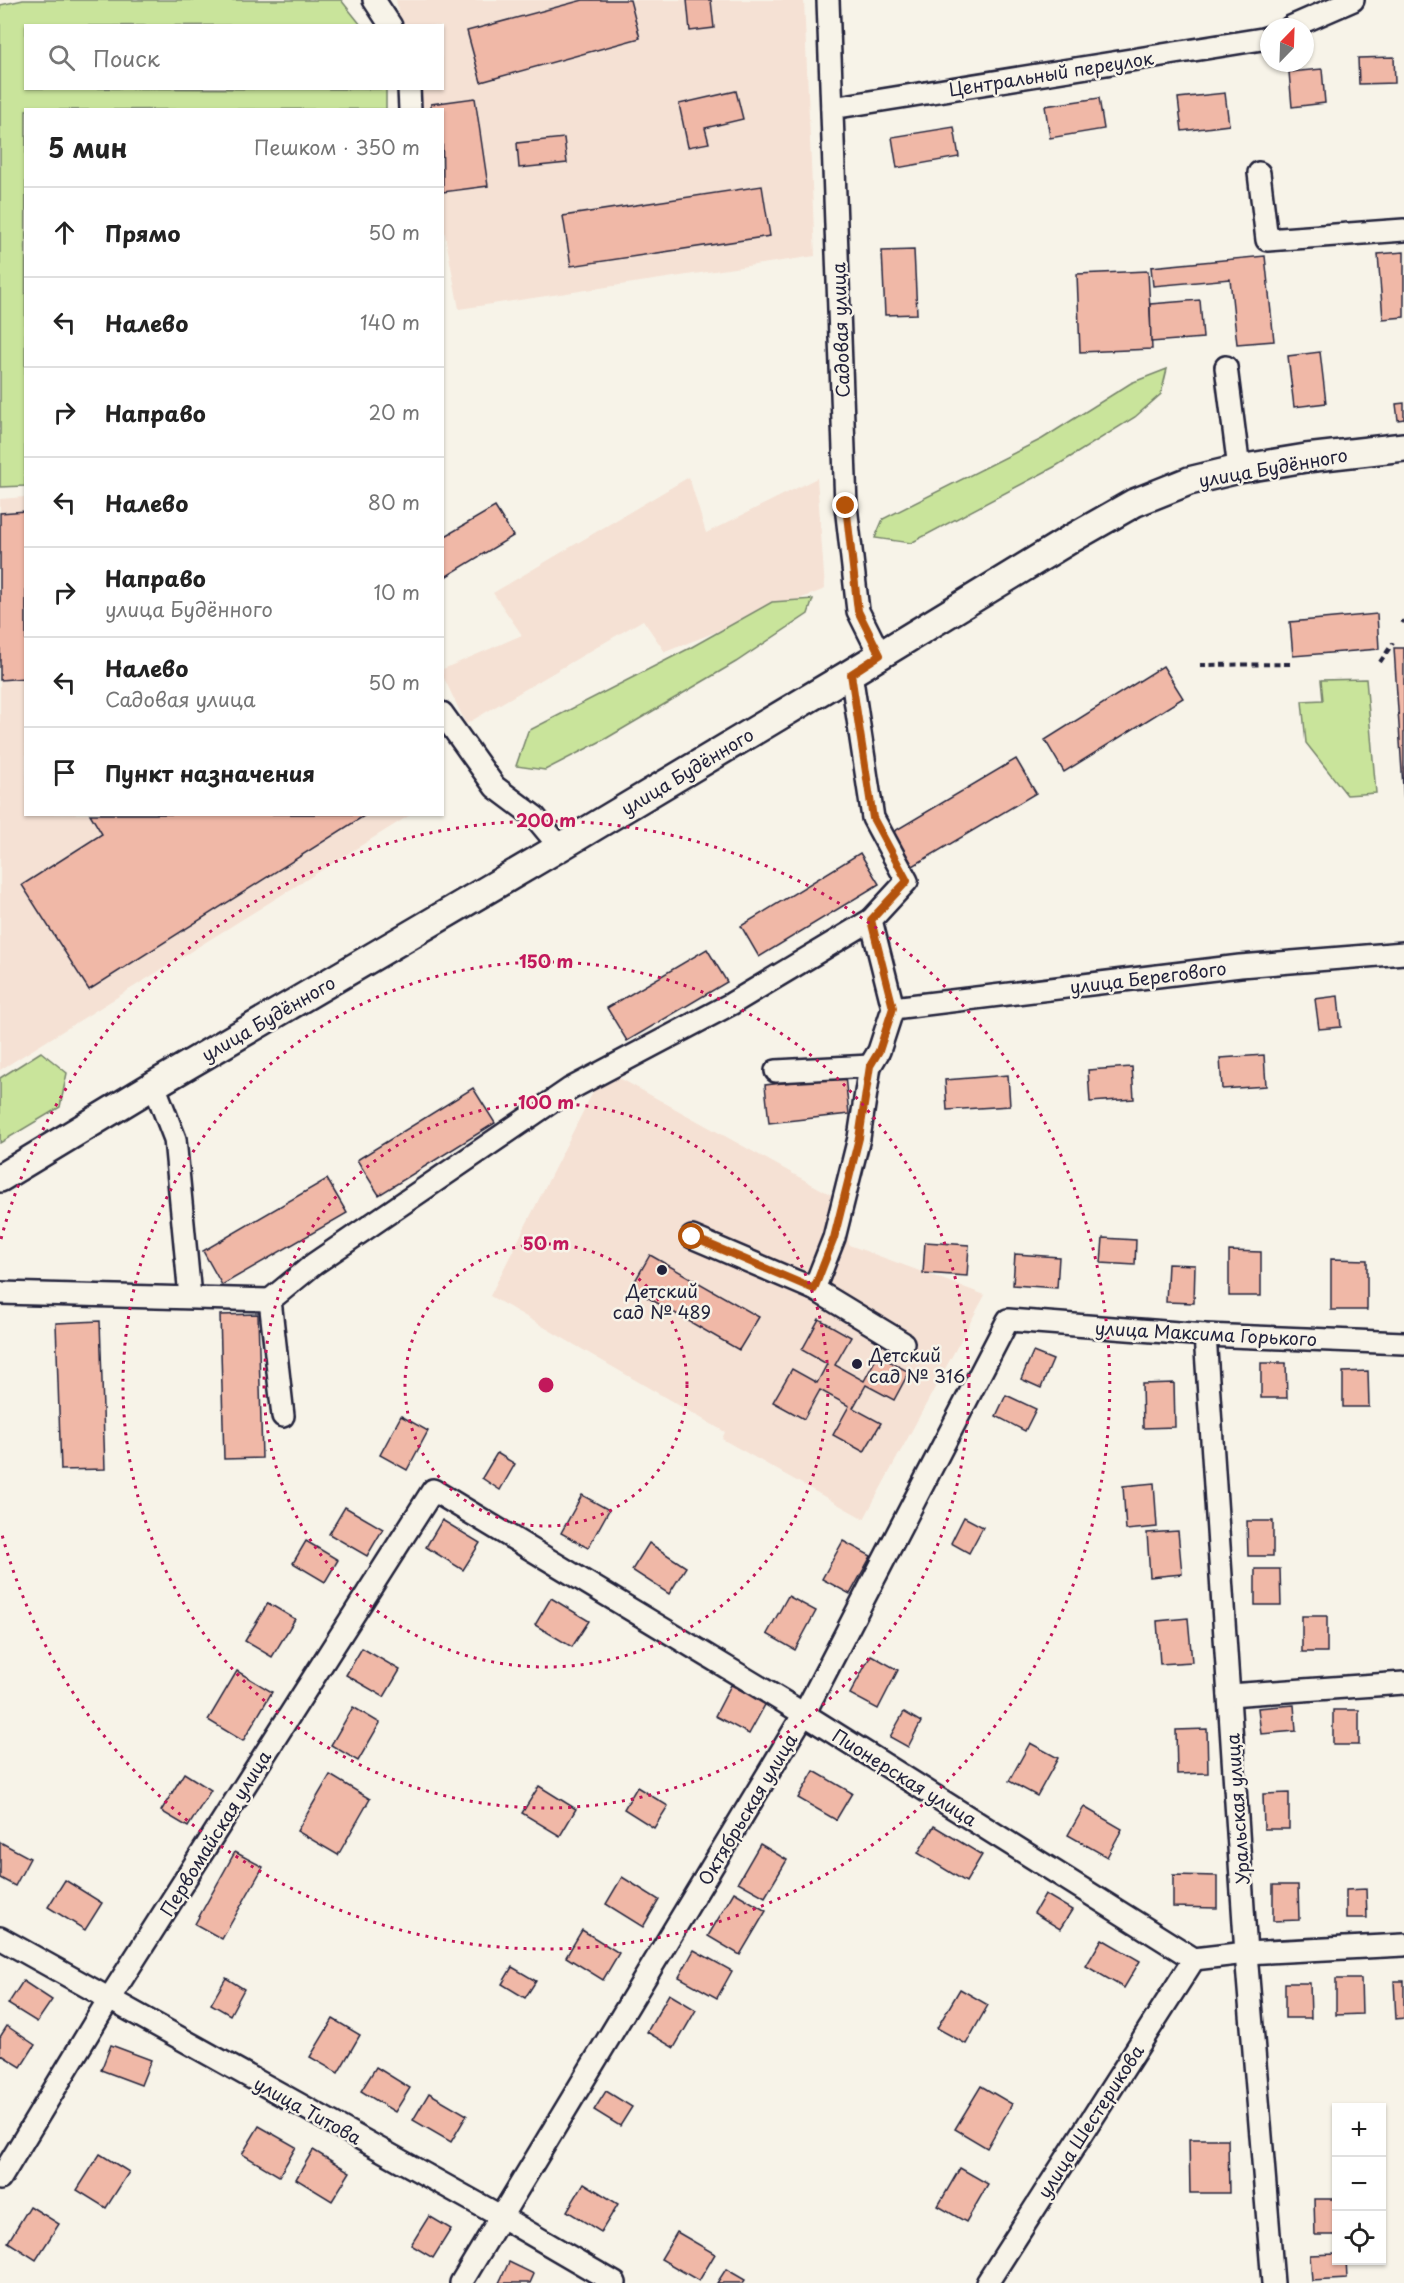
<!DOCTYPE html>
<html lang="ru">
<meta charset="utf-8">
<style>
:root{--surface:#fff;--page:#f6f6f6;--text:#222;--muted:#767676;--line:#e0e0e0}
body{margin:0;font-family:"Playpen Sans",sans-serif;background:var(--page);color:var(--text)}
.controls{position:absolute;right:18px;bottom:18px;display:grid;overflow:hidden;border-radius:0px;box-shadow:0 2px 4px #0004}
.controls button{width:54px;height:54px;display:grid;place-items:center;padding:0;border:0;border-bottom:2px solid var(--line);background:var(--surface);color:var(--text);font:30px sans-serif}
.compass{position:absolute;left:1260px;top:18px;width:54px;height:54px;border-radius:50%;background:var(--surface);box-shadow:0 2px 4px #0004;rotate:23deg}
.stop{position:absolute;width:18px;height:18px;margin:-14px;border:4px solid #b45309;border-radius:50%;background:#fff}
.stop.end{background:#b45309;border-color:#fff;box-shadow:0 2px 6px #0008}
.list{margin:0;padding:0;list-style:none}
h2{display:flex;justify-content:space-between;align-items:center;height:78px;margin:0;padding:0 24px;font-size:26px}
h2 small{font-size:20px;font-weight:400;color:var(--muted)}
.list li{display:grid;grid-template-columns:39px 1fr auto;gap:18px;align-items:center;box-sizing:border-box;height:90px;padding:0 24px;border-top:2px solid var(--line)}
.list b{display:block;font-size:22px;white-space:nowrap}
.list p{margin:0;font-size:20px;white-space:nowrap;color:var(--muted)}
.list em{font-size:20px;font-style:normal;color:var(--muted)}
.icon{flex:none;width:33px;height:33px;fill:none;stroke:currentColor;stroke-width:2;stroke-linecap:round;stroke-linejoin:round}
.map{position:relative;flex:none;width:1404px;height:2283px;overflow:hidden}
.search{position:absolute;background:var(--surface);box-shadow:0 2px 4px #0004;left:24px;top:24px;width:420px;height:66px;display:flex;align-items:center;gap:15px;box-sizing:border-box;padding:0 21px;border-radius:0px;color:var(--muted);font-size:22px}
.panel{position:absolute;background:var(--surface);box-shadow:0 2px 4px #0004;left:24px;top:108px;width:420px;height:708px;border-radius:0px}
.map>svg:first-child{display:block}
.built{fill:#f5e1d4}
.green{fill:#c9e49b;stroke:#76836b;stroke-width:1.5}
.building{fill:#f0b8a7;stroke:#22223b;stroke-width:1.5}
.lines{fill:none;stroke-linecap:round;stroke-linejoin:round}
.minor-casing{stroke:#22223b;stroke-width:26}
.major-casing{stroke:#22223b;stroke-width:32}
.path{stroke:#22223b;stroke-width:4;stroke-dasharray:6 4.5;stroke-linecap:butt}
.minor{stroke:#f7f3e8;stroke-width:21}
.major{stroke:#f7f3e8;stroke-width:27}
.route{stroke:#b45309;stroke-width:8}
.ring{fill:none;stroke:#c2185b;stroke-width:3;stroke-dasharray:3 6}
.poi-dot{fill:#22223b;stroke:#f7f3e8;stroke-width:2}
.labels{text-anchor:middle;dominant-baseline:central;stroke-width:5;stroke-linejoin:round;paint-order:stroke}
.street-label{font-size:18px;fill:#22223b;stroke:#f7f3e8}
.poi-label{font-size:18px;fill:#22223b;stroke:#f7f3e8}
.centre{fill:#c2185b;stroke:#f7f3e8;stroke-width:3}
.ring-label{font-size:18px;text-anchor:middle;font-weight:bold;fill:#c2185b;stroke:#f7f3e8;stroke-width:5;stroke-linejoin:round;paint-order:stroke}
</style>
<div class="map">
<svg width="1404" height="2283" viewBox="0 0 1404 2283">
<rect width="100%" height="100%" fill="#f7f3e8"/>
<filter id="ink" filterUnits="userSpaceOnUse"><feTurbulence type="fractalNoise" baseFrequency=".0167" numOctaves="2"/><feDisplacementMap in="SourceGraphic" scale="12" xChannelSelector="R" yChannelSelector="G"/><feConvolveMatrix kernelMatrix="1 2 1 2 8 2 1 2 1" color-interpolation-filters="sRGB"/></filter>
<g filter="url(#ink)">
<g class="built">
<path d="M396 0H804L815 256 459 309 443 224 442 110 420 109 415 89 442 88V26L401 25Z"/>
<path d="M689 477 706 533 817 478 825 589 665 652 643 620 466 724 443 676V669L522 635 493 593Z"/>
<path d="M25 497 26 814 410 815 0 1070V499Z"/>
<path d="M614 1075 846 1203 849 1245 985 1295 864 1519 722 1439 725 1432 490 1296 597 1084Z"/>
</g>
<g class="green">
<path d="M23 0H341L361 25 26 26V88L386 89V109L26 110 25 486 0 487V5Z"/>
<path d="M1167 369 1161 394 1135 417 1056 466 911 543 875 538 883 519 1042 439 1131 383Z"/>
<path d="M813 599 808 614 736 662 607 738 545 770 516 766 528 731 690 648 772 602Z"/>
<path d="M1366 679 1376 793 1347 795 1306 743 1302 701 1323 700 1321 680Z"/>
<path d="M41 1052 67 1073 60 1107 0 1143V1078Z"/>
</g>
<g class="building">
<path d="M583 0H630L640 38 481 82 467 31Z"/>
<path d="M687 0H711L714 28 690 31Z"/>
<path d="M1394 57 1395 83 1359 84 1358 58Z"/>
<path d="M1322 69 1325 103 1292 107 1289 72Z"/>
<path d="M736 91 743 119 705 128 709 143 688 147 679 104Z"/>
<path d="M1225 93 1229 125 1182 131 1178 98Z"/>
<path d="M475 98 488 186 443 192 442 110H431V104Z"/>
<path d="M1099 98 1104 129 1050 138 1045 106Z"/>
<path d="M954 127 959 157 897 168 892 137Z"/>
<path d="M564 138 567 163 519 168 517 143Z"/>
<path d="M762 186 770 236 571 266 563 216Z"/>
<path d="M914 250 917 314 885 315 882 251Z"/>
<path d="M1404 252V317L1383 319 1378 254Z"/>
<path d="M1265 256 1274 341 1237 344 1230 279 1153 286 1151 267Z"/>
<path d="M1148 271 1152 349 1080 352 1077 274Z"/>
<path d="M1200 300 1203 338 1151 342 1150 304Z"/>
<path d="M1320 352 1326 403 1294 407 1288 356Z"/>
<path d="M1404 403V419L1398 420 1396 404Z"/>
<path d="M495 507 513 536 442 579V538Z"/>
<path d="M26 511V678L0 680V513Z"/>
<path d="M1377 614 1379 649 1293 656 1290 622Z"/>
<path d="M1394 648H1404V803Z"/>
<path d="M1163 666 1183 698 1064 772 1045 740Z"/>
<path d="M1016 759 1036 793 913 866 893 832Z"/>
<path d="M90 814H367L89 990 22 885 102 834Z"/>
<path d="M860 853 879 884 759 957 741 926Z"/>
<path d="M707 949 727 982 627 1041 607 1008Z"/>
<path d="M1338 996 1341 1027 1319 1029 1315 999Z"/>
<path d="M1264 1055 1266 1086 1222 1089 1220 1058Z"/>
<path d="M1132 1067 1134 1099 1090 1102 1088 1070Z"/>
<path d="M1008 1075 1010 1106 947 1110 945 1080Z"/>
<path d="M845 1076 849 1114 769 1123 765 1085Z"/>
<path d="M473 1088 495 1123 379 1195 357 1160Z"/>
<path d="M327 1179 347 1213 222 1285 203 1251Z"/>
<path d="M1103 1238 1136 1240 1135 1265 1101 1263Z"/>
<path d="M925 1242 969 1245 967 1276 923 1273Z"/>
<path d="M1229 1251 1261 1252V1296H1229Z"/>
<path d="M1015 1254 1059 1257 1057 1288 1013 1285Z"/>
<path d="M650 1255 759 1317 739 1350 631 1288Z"/>
<path d="M1331 1259 1367 1260V1310H1331Z"/>
<path d="M1168 1264 1195 1265 1194 1303 1166 1302Z"/>
<path d="M258 1314 262 1458 224 1459 220 1315Z"/>
<path d="M819 1319 851 1337 835 1365 864 1381 878 1355 909 1372 894 1400 866 1385 853 1408 881 1423 864 1452 833 1435 849 1406 820 1390 804 1419 773 1402 792 1369 817 1383 827 1364 802 1350Z"/>
<path d="M100 1321 105 1469 61 1470 56 1323Z"/>
<path d="M1033 1352 1053 1360 1041 1388 1021 1379Z"/>
<path d="M1261 1363H1286L1287 1398H1261Z"/>
<path d="M1368 1371 1369 1407H1343V1372Z"/>
<path d="M1174 1383 1175 1427 1143 1428 1142 1384Z"/>
<path d="M1006 1395 1036 1409 1025 1431 996 1416Z"/>
<path d="M401 1416 428 1431 407 1470 380 1455Z"/>
<path d="M497 1453 515 1464 500 1490 482 1478Z"/>
<path d="M1154 1483 1157 1527 1126 1530 1123 1486Z"/>
<path d="M582 1495 609 1510 588 1548 561 1533Z"/>
<path d="M345 1507 383 1529 367 1556 329 1534Z"/>
<path d="M964 1517 983 1527 969 1553 951 1543Z"/>
<path d="M442 1520 480 1543 463 1570 426 1547Z"/>
<path d="M1247 1521H1273V1556H1248Z"/>
<path d="M1178 1531 1182 1574 1150 1577 1147 1533Z"/>
<path d="M306 1541 338 1560 325 1582 293 1563Z"/>
<path d="M843 1541 871 1556 850 1594 822 1579Z"/>
<path d="M649 1543 686 1567 669 1594 632 1570Z"/>
<path d="M1255 1569H1280L1281 1605H1255Z"/>
<path d="M788 1596 816 1611 795 1650 767 1634Z"/>
<path d="M551 1598 589 1621 572 1647 535 1625Z"/>
<path d="M268 1603 295 1619 272 1657 245 1641Z"/>
<rect x="1302" y="1616" width="25" height="36"/>
<path d="M1188 1618 1192 1662 1160 1664 1157 1621Z"/>
<path d="M362 1648 400 1670 384 1697 346 1675Z"/>
<path d="M871 1655 898 1670 878 1709 850 1694Z"/>
<path d="M237 1671 272 1692 243 1741 208 1720Z"/>
<path d="M731 1685 766 1703 749 1734 715 1716Z"/>
<path d="M1294 1705 1296 1731 1261 1734 1258 1708Z"/>
<path d="M353 1707 380 1723 358 1761 331 1745Z"/>
<rect x="1333" y="1710" width="26" height="35"/>
<path d="M904 1712 921 1722 908 1747 890 1737Z"/>
<path d="M1207 1729 1208 1773 1177 1774 1176 1730Z"/>
<path d="M1030 1743 1058 1758 1037 1796 1009 1781Z"/>
<path d="M814 1771 852 1793 836 1820 798 1798Z"/>
<path d="M184 1773 211 1790 188 1827 161 1811Z"/>
<path d="M330 1775 370 1799 338 1855 297 1831Z"/>
<path d="M539 1786 576 1809 560 1836 522 1813Z"/>
<path d="M637 1787 668 1806 654 1828 624 1809Z"/>
<path d="M1289 1793V1829H1264L1263 1794Z"/>
<path d="M1084 1807 1122 1829 1107 1857 1068 1835Z"/>
<path d="M934 1826 982 1855 966 1882 918 1853Z"/>
<path d="M0 1842 30 1858 15 1886 0 1878Z"/>
<path d="M760 1844 787 1860 765 1897 738 1882Z"/>
<path d="M235 1852 263 1867 222 1939 195 1924Z"/>
<path d="M1173 1875 1217 1876V1908L1173 1907Z"/>
<path d="M622 1877 659 1900 643 1927 606 1904Z"/>
<path d="M65 1880 102 1903 85 1930 48 1907Z"/>
<path d="M1273 1885H1298L1299 1920 1273 1921Z"/>
<path d="M1366 1889 1367 1918H1346V1890Z"/>
<path d="M734 1892 766 1911 740 1955 708 1936Z"/>
<path d="M1045 1894 1072 1910 1060 1929 1034 1913Z"/>
<path d="M582 1930 619 1953 603 1980 566 1957Z"/>
<path d="M1102 1939 1140 1961 1124 1988 1086 1966Z"/>
<path d="M694 1950 732 1971 717 1998 679 1977Z"/>
<path d="M512 1967 536 1981 525 1998 502 1984Z"/>
<path d="M226 1978 244 1989 230 2015 211 2004Z"/>
<path d="M1336 1979H1361L1362 2014 1336 2015Z"/>
<path d="M23 1981 52 2000 37 2022 8 2004Z"/>
<path d="M1394 1981H1404V2018L1396 2019Z"/>
<path d="M1285 1983H1310L1311 2018H1285Z"/>
<path d="M960 1989 988 2005 966 2044 937 2028Z"/>
<path d="M669 1994 696 2010 674 2048 647 2032Z"/>
<path d="M333 2019 360 2035 338 2073 310 2057Z"/>
<path d="M7 2026 35 2045 21 2067 0 2054V2037Z"/>
<path d="M111 2045 151 2060 141 2085 101 2070Z"/>
<path d="M376 2067 410 2088 395 2112 361 2091Z"/>
<path d="M981 2086 1012 2104 987 2148 955 2129Z"/>
<path d="M606 2091 632 2107 620 2126 594 2110Z"/>
<path d="M429 2093 467 2115 451 2142 413 2120Z"/>
<path d="M259 2126 296 2147 279 2176 242 2154Z"/>
<path d="M1189 2139H1228L1229 2193H1190Z"/>
<path d="M313 2150 350 2172 332 2201 296 2179Z"/>
<path d="M100 2154 129 2172 106 2208 77 2190Z"/>
<path d="M960 2168 988 2184 966 2222 938 2206Z"/>
<path d="M584 2183 618 2204 601 2232 567 2211Z"/>
<path d="M1314 2199H1336V2235H1315Z"/>
<path d="M30 2206 59 2224 36 2260 8 2242Z"/>
<path d="M429 2216 451 2229 433 2258 411 2245Z"/>
<path d="M677 2232 715 2254 699 2281 661 2259Z"/>
<path d="M1336 2254V2260H1346L1347 2279 1312 2281 1310 2255Z"/>
<path d="M509 2262 534 2274 530 2283H499Z"/>
<path d="M726 2269 745 2280 743 2283H717Z"/>
</g>
<g class="lines">
<defs>
<g id="minor">
<path d="M374 0 391 26"/>
<path d="M828 0 846 506 858 611 880 655"/>
<path d="M1291 27 1353 0"/>
<path d="M409 88 410 110"/>
<path d="M832 108 1262 39 1269 37"/>
<path d="M1259 173 1267 240 1404 230"/>
<path d="M1226 367 1239 469"/>
<path d="M442 713 495 787 535 817 560 847"/>
<path d="M893 1008 1240 966 1404 953"/>
<path d="M776 1071 870 1066"/>
<path d="M154 1085 175 1139 190 1297"/>
<path d="M692 1237 814 1289 903 1343"/>
<path d="M814 1289 834 1238 859 1138 870 1066 879 1051 893 1008 871 920 907 881 873 818 851 673"/>
<path d="M0 1293 270 1300"/>
<path d="M1205 1335 1246 1953 1273 2283"/>
<path d="M283 1416 270 1300 314 1264 570 1089 731 1004 871 920"/>
<path d="M1229 1695 1404 1683"/>
<path d="M0 1938 500 2216 615 2283"/>
<path d="M0 2179 109 1999 433 1490 804 1714 1194 1959 1246 1953 1404 1945"/>
<path d="M461 2283 804 1714 1008 1320 1205 1335 1404 1343"/>
<path d="M987 2283 1194 1959"/>
</g>
<path id="major" d="M0 1178 154 1085 560 847 851 673 1069 540 1134 503 1189 481 1239 469 1306 458 1404 447"/>
</defs>
<use href="#minor" class="minor-casing"/>
<use href="#major" class="major-casing"/>
<g class="path">
<path d="M1402 623 1404 620"/>
<path d="M1380 662 1393 643"/>
<path d="M1200 665 1294 664"/>
</g>
<use href="#minor" class="minor"/>
<use href="#major" class="major"/>
</g>
</g>
<g class="lines" filter="url(#ink)">
<path class="route" d="M692 1237 814 1289 834 1238 859 1138 870 1066 879 1051 893 1008 871 920 907 881 873 818 851 674 880 655 858 611 846 506"/>
</g>
<g class="ring">
<circle cx="546" cy="1385" r="141"/>
<circle cx="546" cy="1385" r="282"/>
<circle cx="546" cy="1385" r="423"/>
<path d="M1 1239A564 564 0 1 1 1 1531"/>
</g>
<g class="poi-dot">
<circle cx="662" cy="1270" r="6"/>
<circle cx="857" cy="1364" r="6"/>
</g>
<g class="labels">
<g class="street-label">
<text transform="translate(1051 73) rotate(-9)">Центральный переулок</text>
<text transform="translate(840 330) rotate(-92)">Садовая улица</text>
<text transform="translate(1273 467) rotate(-10)">улица Будённого</text>
<text transform="translate(687 771) rotate(-31)">улица Будённого</text>
<text transform="translate(1148 977) rotate(-7)">улица Берегового</text>
<text transform="translate(268 1018) rotate(-30)">улица Будённого</text>
<text transform="translate(1206 1333) rotate(3)">улица Максима Горького</text>
<text transform="translate(905 1777) rotate(32)">Пионерская улица</text>
<text transform="translate(747 1809) rotate(-59)">Октябрьская улица</text>
<text transform="translate(1237 1809) rotate(-94)">Уральская улица</text>
<text transform="translate(215 1833) rotate(-58)">Первомайская улица</text>
<text transform="translate(308 2110) rotate(29)">улица Титова</text>
<text transform="translate(1090 2121) rotate(-57)">улица Шестерикова</text>
</g>
<g class="poi-label">
<text x="662" y="1290">Детский<tspan x="662" dy="21">сад № 489</tspan></text>
<text x="869" y="1354" text-anchor="start">Детский<tspan x="869" dy="21">сад № 316</tspan></text>
</g>
</g>
<circle cx="546" cy="1385" r="9" class="centre"/>
<g class="ring-label">
<text x="546" y="827">200 m</text>
<text x="546" y="968">150 m</text>
<text x="546" y="1109">100 m</text>
<text x="546" y="1250">50 m</text>
</g>
</svg>
<div class="controls">
<button>+</button>
<button>−</button>
<button><svg class="icon" aria-label="locate" viewBox="0 0 24 24"><circle cx="12" cy="12" r="6"/><path d="M12 2v4M12 18v4M2 12h4M18 12h4"/></svg></button>
</div>
<svg class="compass" viewBox="-18 -18 36 36"><path d="M0-13l5 13h-10z" fill="#e53935"/><path d="M0 13l5-13h-10z" fill="#767676"/></svg>
<div class="stop" style="left:692px;top:1237px"></div>
<div class="stop end" style="left:846px;top:506px"></div>
<div class="search"><svg class="icon" aria-label="search" viewBox="0 0 24 24"><circle cx="10" cy="10" r="6"/><path d="M15 15l6 6"/></svg>Поиск</div>
<section class="panel">
<h2>5 мин<small>Пешком · 350 m</small></h2>
<ul class="list">
<li><svg class="icon" aria-label="ahead" viewBox="0 0 24 24"><path d="M12 20V5M6 11l6-6 6 6"/></svg><div><b>Прямо</b></div><em>50 m</em></li>
<li><svg class="icon" aria-label="left" viewBox="0 0 24 24"><path d="M17 20v-9H6M10 6l-5 5 5 5"/></svg><div><b>Налево</b></div><em>140 m</em></li>
<li><svg class="icon" aria-label="right" viewBox="0 0 24 24"><path d="M7 20v-9h11M14 6l5 5-5 5"/></svg><div><b>Направо</b></div><em>20 m</em></li>
<li><svg class="icon" aria-label="left" viewBox="0 0 24 24"><path d="M17 20v-9H6M10 6l-5 5 5 5"/></svg><div><b>Налево</b></div><em>80 m</em></li>
<li><svg class="icon" aria-label="right" viewBox="0 0 24 24"><path d="M7 20v-9h11M14 6l5 5-5 5"/></svg><div><b>Направо</b><p>улица Будённого</p></div><em>10 m</em></li>
<li><svg class="icon" aria-label="left" viewBox="0 0 24 24"><path d="M17 20v-9H6M10 6l-5 5 5 5"/></svg><div><b>Налево</b><p>Садовая улица</p></div><em>50 m</em></li>
<li><svg class="icon" aria-label="arrive" viewBox="0 0 24 24"><path d="M6 21V4h12l-3 4 3 4H6"/></svg><div><b>Пункт назначения</b></div></li>
</ul>
</section>
</div>
